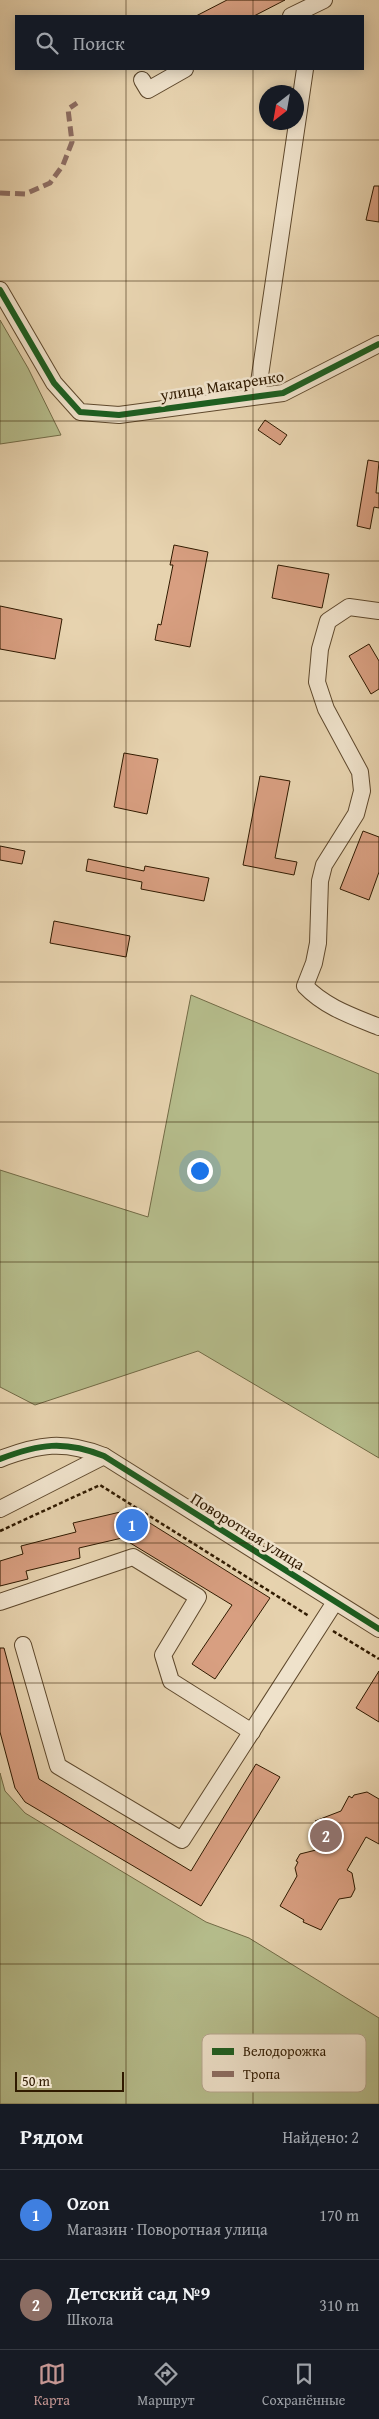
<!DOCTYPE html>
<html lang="ru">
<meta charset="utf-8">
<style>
:root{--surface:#171b24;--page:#242831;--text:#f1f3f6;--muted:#9ea1a6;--line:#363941;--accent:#c59692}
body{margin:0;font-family:"Gentium Book Plus",serif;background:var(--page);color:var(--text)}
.compass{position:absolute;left:259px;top:85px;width:45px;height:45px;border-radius:50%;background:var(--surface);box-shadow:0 2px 12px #0003;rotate:211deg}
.scale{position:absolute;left:15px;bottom:12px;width:109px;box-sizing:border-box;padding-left:5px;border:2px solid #301a00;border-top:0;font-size:14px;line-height:18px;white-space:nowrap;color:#301a00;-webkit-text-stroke:4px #efe2cb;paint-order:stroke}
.you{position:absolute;left:199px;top:1170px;width:18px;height:18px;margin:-12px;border:4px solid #fff;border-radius:50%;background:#1a73e8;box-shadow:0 0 0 8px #1a73e833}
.badge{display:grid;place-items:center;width:32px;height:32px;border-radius:50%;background:var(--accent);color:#fff;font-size:16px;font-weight:700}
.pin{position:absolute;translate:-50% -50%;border:2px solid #fff;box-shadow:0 1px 5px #0006}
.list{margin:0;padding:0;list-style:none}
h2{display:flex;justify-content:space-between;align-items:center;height:65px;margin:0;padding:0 20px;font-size:21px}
h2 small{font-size:16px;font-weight:400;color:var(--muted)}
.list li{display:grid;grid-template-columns:32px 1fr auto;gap:15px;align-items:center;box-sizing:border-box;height:90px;padding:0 20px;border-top:1px solid var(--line)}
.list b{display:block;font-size:19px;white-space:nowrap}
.list p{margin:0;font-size:16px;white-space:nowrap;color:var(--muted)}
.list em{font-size:16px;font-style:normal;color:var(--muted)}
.icon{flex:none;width:28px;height:28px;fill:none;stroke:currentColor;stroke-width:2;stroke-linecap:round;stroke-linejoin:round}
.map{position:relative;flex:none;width:379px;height:2104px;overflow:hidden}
.search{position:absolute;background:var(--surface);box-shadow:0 2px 12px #0003;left:15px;right:15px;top:15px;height:55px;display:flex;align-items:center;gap:12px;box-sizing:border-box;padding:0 18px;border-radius:0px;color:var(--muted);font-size:19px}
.sheet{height:245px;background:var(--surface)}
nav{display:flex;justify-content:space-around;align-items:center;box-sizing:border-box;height:70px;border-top:1px solid var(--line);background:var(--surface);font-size:14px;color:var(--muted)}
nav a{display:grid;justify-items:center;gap:2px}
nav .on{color:var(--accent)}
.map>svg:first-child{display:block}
.green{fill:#b5bc8b;stroke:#726b46}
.building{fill:#d89f81;stroke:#301a00}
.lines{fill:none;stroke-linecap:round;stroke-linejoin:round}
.minor-casing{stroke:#5e482c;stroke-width:18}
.path{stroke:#301a00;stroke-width:2.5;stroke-dasharray:4 2.5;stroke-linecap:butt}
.minor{stroke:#efe2cb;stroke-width:16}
.quiet{stroke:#8d6e63;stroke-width:5;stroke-dasharray:10 5;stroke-linecap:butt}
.cycleway-casing{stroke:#efe2cb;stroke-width:9}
.cycleway{stroke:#1b5e20;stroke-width:6}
.grid{fill:none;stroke:#301a00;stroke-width:1;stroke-opacity:0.55}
.labels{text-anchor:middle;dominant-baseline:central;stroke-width:5;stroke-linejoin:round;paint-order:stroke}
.street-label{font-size:16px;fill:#301a00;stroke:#efe2cb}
.key{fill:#efe2cb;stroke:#b6a68e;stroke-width:1}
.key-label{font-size:14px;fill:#301a00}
</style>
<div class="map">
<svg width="379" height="2104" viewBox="0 0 379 2104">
<rect width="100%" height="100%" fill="#e7d3af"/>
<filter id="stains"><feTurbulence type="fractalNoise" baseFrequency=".004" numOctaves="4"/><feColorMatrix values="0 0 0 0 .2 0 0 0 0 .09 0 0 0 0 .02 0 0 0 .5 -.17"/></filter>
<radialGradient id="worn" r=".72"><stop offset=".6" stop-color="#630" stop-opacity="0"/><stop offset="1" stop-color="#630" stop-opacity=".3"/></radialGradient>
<g class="green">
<path d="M0 320 28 368 61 435 0 444Z"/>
<path d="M191 995 379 1074V1458L198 1351 35 1405 0 1387V1170L148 1217Z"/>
<path d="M0 1773 5 1791 25 1813 206 1922 249 1938 379 2018V2104H0Z"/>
</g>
<g class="building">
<path d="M227 0H285L254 16H196Z"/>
<path d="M374 186H379V222L366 220Z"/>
<path d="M265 420 287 435 280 445 258 430Z"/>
<path d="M368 460 379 462 376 493H379V508L374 507 370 529 357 526Z"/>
<path d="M174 545 208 552 190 647 155 640 158 624 161 625 173 565H170Z"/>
<path d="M278 565 329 574 322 608 272 598Z"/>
<path d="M0 606 62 619 55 659 0 649Z"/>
<path d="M369 644 379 661V689L371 694 349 656Z"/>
<path d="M124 753 158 759 147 814 114 807Z"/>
<path d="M260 776 290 781 275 858 297 862 294 875 243 865Z"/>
<path d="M363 831 379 837V872L369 900 340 889Z"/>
<path d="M0 846 25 851 22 864 0 860Z"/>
<path d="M88 859 144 871 145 866 209 878 204 901 141 889 142 882 86 871Z"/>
<path d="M54 921 130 936 126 957 50 943Z"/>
<path d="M129 1510 270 1598 215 1679 192 1664 232 1605 122 1538 79 1548 80 1558 26 1571 28 1579 0 1586V1561L23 1554 21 1546 76 1532 73 1523Z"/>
<path d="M0 1648H4L39 1779 191 1871 256 1764 280 1777 201 1906 25 1802 15 1788 0 1732Z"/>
<path d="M379 1671V1722L356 1708Z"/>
<path d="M367 1792 379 1799V1844L366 1837 347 1870 352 1873 355 1889 351 1897 339 1899 321 1930 303 1922 304 1920 280 1906 297 1876 295 1868 298 1862 296 1861 300 1854 320 1849 316 1835 334 1830 315 1821 341 1811 349 1796 352 1798 354 1795Z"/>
</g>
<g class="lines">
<defs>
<g id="minor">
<path d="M291 16 324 0"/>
<path d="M142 80 148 90 185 69"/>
<path d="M0 290 54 383 80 412 119 415 283 393 379 344"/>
<path d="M257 396 305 69"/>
<path d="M379 611 349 607 328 621 320 649 317 682 326 709 360 772 362 791 356 814 324 865 320 881 318 943 314 963 305 986C325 1007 352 1016 379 1027"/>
<path d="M0 1459C39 1444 64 1440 104 1456L379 1629"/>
<path d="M0 1509 104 1456"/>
<path d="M0 1602 133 1557 198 1597 163 1655 171 1681 252 1732"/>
<path d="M23 1645 58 1766 182 1840 335 1602"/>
</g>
</defs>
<use href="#minor" class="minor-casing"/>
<g class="path">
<path d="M0 1531 100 1485 309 1616"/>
<path d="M333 1631 379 1659"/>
</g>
<use href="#minor" class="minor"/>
<path class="quiet" d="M0 193 25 194 50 183 63 165 72 142 68 109 77 103"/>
<defs>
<g id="cycleway">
<path d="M0 290 54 383 80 412 119 415 283 393 379 344"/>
<path d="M0 1459C39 1444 64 1440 104 1456L379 1629"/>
</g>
</defs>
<use href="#cycleway" class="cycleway-casing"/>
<use href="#cycleway" class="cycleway"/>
</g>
<path class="grid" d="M126 0V16M253 0V16M126 69V2104M253 69V2104M0 140H379M0 281H379M0 421H379M0 561H379M0 701H379M0 842H379M0 982H379M0 1122H379M0 1262H379M0 1403H379M0 1543H379M0 1683H379M0 1823H379M0 1964H379"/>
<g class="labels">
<g class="street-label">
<text transform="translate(222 385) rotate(-9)">улица Макаренко</text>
<text transform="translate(248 1531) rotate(32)">Поворотная улица</text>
</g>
</g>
<rect x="202" y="2034" width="164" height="58" rx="8" class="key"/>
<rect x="212" y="2048" width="22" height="7" fill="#1b5e20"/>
<rect x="212" y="2071" width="22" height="6" fill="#8d6e63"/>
<g class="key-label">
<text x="243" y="2056">Велодорожка</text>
<text x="243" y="2079">Тропа</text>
</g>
<rect width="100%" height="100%" filter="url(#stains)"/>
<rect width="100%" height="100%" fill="url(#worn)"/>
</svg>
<svg class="compass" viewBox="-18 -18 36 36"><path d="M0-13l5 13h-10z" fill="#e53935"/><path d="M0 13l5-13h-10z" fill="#9ea1a6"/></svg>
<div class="scale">50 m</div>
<div class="you"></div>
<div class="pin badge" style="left:132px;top:1525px;background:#3f7fe0">1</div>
<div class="pin badge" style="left:326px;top:1836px;background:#8d6e63">2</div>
<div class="search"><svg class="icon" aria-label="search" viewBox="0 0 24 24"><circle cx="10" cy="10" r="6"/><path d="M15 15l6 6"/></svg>Поиск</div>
</div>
<section class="sheet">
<h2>Рядом<small>Найдено: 2</small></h2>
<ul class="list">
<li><span class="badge" style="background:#3f7fe0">1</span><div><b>Ozon</b><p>Магазин · Поворотная улица</p></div><em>170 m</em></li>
<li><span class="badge" style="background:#8d6e63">2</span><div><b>Детский сад №9</b><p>Школа</p></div><em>310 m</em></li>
</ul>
</section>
<nav>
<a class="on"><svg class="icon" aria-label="map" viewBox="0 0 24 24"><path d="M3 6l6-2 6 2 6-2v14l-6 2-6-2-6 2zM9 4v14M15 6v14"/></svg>Карта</a>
<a><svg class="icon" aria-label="directions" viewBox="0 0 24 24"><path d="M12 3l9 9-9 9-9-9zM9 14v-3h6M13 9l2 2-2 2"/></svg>Маршрут</a>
<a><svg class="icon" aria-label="saved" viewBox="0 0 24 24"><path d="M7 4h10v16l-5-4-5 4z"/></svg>Сохранённые</a>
</nav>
